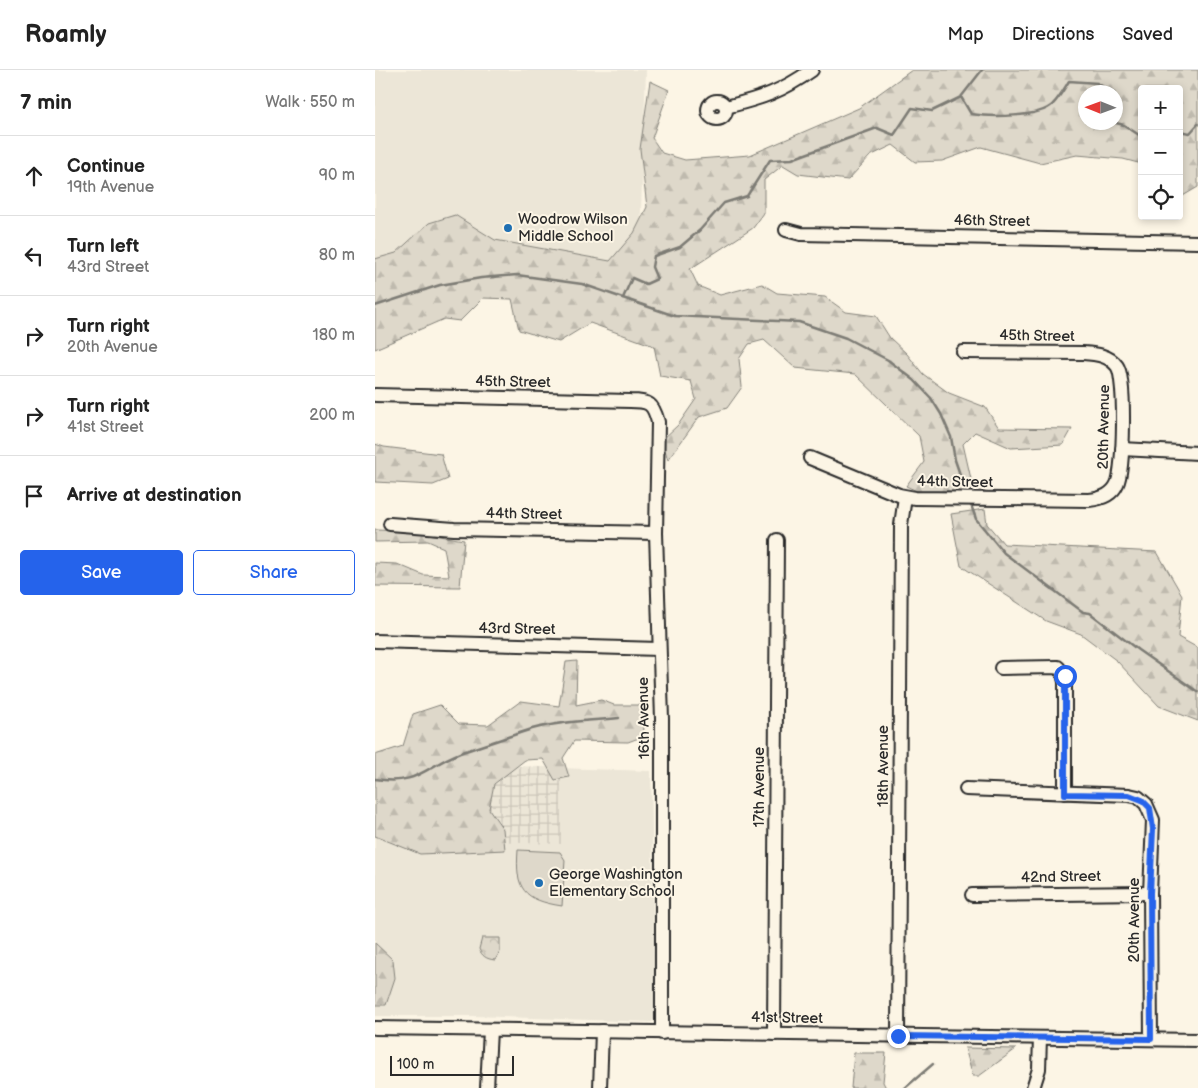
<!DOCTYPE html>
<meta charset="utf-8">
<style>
:root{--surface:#fff;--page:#f2f2f2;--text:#222;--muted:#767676;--line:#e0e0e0;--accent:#2563eb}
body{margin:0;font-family:"Balsamiq Sans",sans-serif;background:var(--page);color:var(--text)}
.controls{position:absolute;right:15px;top:15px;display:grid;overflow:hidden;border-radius:5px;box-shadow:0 2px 8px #0003}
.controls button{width:45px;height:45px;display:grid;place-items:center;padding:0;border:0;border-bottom:1px solid var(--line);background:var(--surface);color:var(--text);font:25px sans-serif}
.compass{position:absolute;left:703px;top:15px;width:45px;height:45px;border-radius:50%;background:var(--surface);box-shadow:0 2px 8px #0003;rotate:271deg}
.scale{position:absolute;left:15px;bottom:12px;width:124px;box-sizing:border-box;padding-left:5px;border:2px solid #2b2b2b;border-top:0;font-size:14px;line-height:18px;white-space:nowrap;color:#2b2b2b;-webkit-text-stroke:4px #fcf5e5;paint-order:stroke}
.stop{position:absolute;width:15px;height:15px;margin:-11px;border:4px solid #2563eb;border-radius:50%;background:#fff}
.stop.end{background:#2563eb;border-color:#fff;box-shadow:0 1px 5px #0008}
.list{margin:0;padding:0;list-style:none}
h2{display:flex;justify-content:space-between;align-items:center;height:65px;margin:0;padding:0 20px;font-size:21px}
h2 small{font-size:16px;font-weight:400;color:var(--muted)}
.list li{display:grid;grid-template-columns:32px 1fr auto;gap:15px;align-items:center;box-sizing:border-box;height:80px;padding:0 20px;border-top:1px solid var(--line)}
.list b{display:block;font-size:19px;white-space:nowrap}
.list p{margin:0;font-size:16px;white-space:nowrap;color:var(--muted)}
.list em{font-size:16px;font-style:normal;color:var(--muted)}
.actions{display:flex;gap:10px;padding:15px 20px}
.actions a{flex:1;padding:11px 0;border:1px solid var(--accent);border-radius:5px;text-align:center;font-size:18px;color:var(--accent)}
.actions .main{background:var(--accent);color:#fff}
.icon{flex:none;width:28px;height:28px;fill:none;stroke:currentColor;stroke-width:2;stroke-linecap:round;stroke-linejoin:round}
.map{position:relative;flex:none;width:823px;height:1018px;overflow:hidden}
header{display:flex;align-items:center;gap:30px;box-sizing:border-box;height:70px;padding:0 25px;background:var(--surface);border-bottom:1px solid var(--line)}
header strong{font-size:24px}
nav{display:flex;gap:28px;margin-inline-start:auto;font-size:18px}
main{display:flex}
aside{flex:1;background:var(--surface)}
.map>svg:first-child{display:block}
.built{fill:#ece6d7}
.industrial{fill:url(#industrial-grid)}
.forest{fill:url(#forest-firs);stroke:#84827a;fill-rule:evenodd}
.park{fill:url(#park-crowns);stroke:#84827a}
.pitch{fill:#ded8ca;stroke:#84827a}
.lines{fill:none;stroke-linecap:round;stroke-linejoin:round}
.stream{stroke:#7d7b74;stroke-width:2.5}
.minor-casing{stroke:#2b2b2b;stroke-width:16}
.minor{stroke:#fcf5e5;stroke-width:12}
.route{stroke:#2563eb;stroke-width:6}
.poi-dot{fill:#1f6fb2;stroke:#fcf5e5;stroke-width:2}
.labels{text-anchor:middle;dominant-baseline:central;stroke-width:4;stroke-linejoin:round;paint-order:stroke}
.poi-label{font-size:15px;fill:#2b2b2b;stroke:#fcf5e5;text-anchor:start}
.street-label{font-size:15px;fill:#2b2b2b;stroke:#fcf5e5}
</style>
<header>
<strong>Roamly</strong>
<nav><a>Map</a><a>Directions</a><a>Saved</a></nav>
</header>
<main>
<aside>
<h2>7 min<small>Walk · 550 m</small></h2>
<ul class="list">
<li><svg class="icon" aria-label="ahead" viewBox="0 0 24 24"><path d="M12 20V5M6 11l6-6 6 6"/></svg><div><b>Continue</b><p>19th Avenue</p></div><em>90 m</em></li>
<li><svg class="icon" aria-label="left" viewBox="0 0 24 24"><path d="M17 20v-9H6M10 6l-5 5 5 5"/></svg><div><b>Turn left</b><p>43rd Street</p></div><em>80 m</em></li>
<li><svg class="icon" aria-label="right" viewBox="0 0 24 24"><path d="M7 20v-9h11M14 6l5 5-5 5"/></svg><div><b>Turn right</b><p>20th Avenue</p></div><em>180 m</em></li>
<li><svg class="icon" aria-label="right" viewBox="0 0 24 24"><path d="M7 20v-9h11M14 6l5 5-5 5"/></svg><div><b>Turn right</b><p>41st Street</p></div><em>200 m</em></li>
<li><svg class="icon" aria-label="arrive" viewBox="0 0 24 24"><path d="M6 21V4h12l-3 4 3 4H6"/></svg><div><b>Arrive at destination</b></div></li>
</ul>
<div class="actions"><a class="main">Save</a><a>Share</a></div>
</aside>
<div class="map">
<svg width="823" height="1018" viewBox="0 0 823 1018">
<defs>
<pattern id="industrial-grid" width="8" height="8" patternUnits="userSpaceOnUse" patternTransform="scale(1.25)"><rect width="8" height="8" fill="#ece6d7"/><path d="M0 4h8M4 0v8" fill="none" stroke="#cbc5b9"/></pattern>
<pattern id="forest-firs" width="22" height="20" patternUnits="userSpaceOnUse" patternTransform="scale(1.25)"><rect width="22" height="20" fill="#ded8ca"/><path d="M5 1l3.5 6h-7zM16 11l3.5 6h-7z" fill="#bfbaae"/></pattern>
<pattern id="park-crowns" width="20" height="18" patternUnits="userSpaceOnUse" patternTransform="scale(1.25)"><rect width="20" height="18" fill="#ded8ca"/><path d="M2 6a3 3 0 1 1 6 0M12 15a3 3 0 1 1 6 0" fill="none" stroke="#bfbaae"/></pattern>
</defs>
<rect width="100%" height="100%" fill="#fcf5e5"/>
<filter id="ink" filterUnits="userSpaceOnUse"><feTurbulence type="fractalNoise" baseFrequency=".02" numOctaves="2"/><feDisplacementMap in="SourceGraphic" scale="10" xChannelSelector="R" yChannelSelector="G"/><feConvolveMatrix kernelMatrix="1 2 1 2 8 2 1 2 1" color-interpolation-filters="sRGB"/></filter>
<g filter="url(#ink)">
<g class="built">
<path d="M0 0H271L263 225 0 221Z"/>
<path d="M0 692 276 701 280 947 277 952 98 946H0Z"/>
</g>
<path class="industrial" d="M102 694 186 698V774L101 772Z"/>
<g class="forest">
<path d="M537 0H823V117L806 127 804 124V19H767V94L748 89 702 85 665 93 606 77 567 91 540 92 518 75 495 86 473 110 423 104 408 95 389 110V143L378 158 315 199 323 216 345 225 387 214 402 223 450 227 471 242 501 246 515 268 532 284 548 304 574 323 610 337 624 358 697 359 688 375 636 378 600 362 588 374 599 422H544L531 416 549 392 544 366 480 304 420 298 389 270 374 274 364 289 367 317 352 338 324 347 293 390 287 370 303 355 321 329 316 311 285 306 279 276 215 253 184 272 144 260 137 229 108 228 85 251 69 249 0 279V189L21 183 54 153 80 145 120 170 235 191 259 163 272 137 265 79 275 11 294 20 277 68 287 83 310 90 375 85 484 38ZM710 22H740V52H710Z"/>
<path d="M0 374 9 377 66 384 73 409 58 415 0 412Z"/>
<path d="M610 439 612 454 629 474 782 482 807 525 803 567 823 578V651L784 636 742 591 706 564 671 551 586 496 576 444Z"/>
<path d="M0 460 35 461 89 470 85 517 0 516V493L22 494 48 505 74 506 69 478 53 471 0 472Z"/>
<path d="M202 591 201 635 226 630 239 635H268L269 666 253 672 199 671 188 688 194 707 180 710 168 689 150 690 119 714 114 739 128 759 130 780 45 784 0 766V685L28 676 38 644 65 635 84 654 113 655 146 631 184 636 191 592Z"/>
<path d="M0 873 18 890 20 908 11 935H0Z"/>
<path d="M590 978 641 979 604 1006H598Z"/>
<path d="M479 983H511L508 1012 511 1018H476Z"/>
</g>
<path class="park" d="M107 868H125V882L120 890C111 889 107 886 104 879Z"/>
<path class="pitch" d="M143 780 185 782 190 790 187 836C148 830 140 819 143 780Z"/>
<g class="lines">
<g class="stream">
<path d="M586 27 596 44C614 47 665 48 678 34 684 28 689 19 694 11L722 13 732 19V22"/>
<path d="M737 52 749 55 767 67"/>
<path d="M804 61 815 63 823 54"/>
<path d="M248 228 257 208 271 214 282 209 277 197 279 186 305 177 325 160 349 133 372 126 395 90 417 89 502 58 519 65 537 38 557 41 586 27 607 0"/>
<path d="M0 236 65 215 106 208 142 205 207 214 300 246 424 252 471 268 513 290 539 310 556 328 566 344 576 367 580 390 592 425"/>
<path d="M595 432 601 449 629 483 708 542 715 543 763 580 823 622"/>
<path d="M0 709C43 716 49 697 85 683 108 675 133 667 157 659 185 651 215 651 244 648"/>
<path d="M530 1018 558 994"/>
</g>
<defs>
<g id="minor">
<circle cx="342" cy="40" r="9"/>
<path d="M351 37C387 28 406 22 437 0"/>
<path d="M411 160 426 164 823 172"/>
<path d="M0 325 255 331C274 331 278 333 283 352L281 463 287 649V963"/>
<path d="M747 379 823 383"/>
<path d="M435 388 524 425 540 428 714 430C726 429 737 425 742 414 749 400 751 308 742 296 734 285 721 284 708 283L588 282"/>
<path d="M15 454 79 459 281 463"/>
<path d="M0 571 284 579"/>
<path d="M626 598 683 597 688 603 690 612V723"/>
<path d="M591 719 754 725 763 727 771 734 778 750 775 823 776 969"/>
<path d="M597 825 775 823"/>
<path d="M0 958 823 970"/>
<path d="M399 964 402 470"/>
<path d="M523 966 526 455 530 427"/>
<path d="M112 1018 115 960"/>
<path d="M225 1018 227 961"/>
<path d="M658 1018 664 999 665 968"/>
</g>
</defs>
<use href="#minor" class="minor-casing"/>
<use href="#minor" class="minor"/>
</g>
</g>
<g class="lines" filter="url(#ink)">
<path class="route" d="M523 966 776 969 775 823 778 759 775 738 767 730 754 725 690 724V606"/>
</g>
<g class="poi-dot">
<circle cx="133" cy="158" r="5"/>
<circle cx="164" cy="813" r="5"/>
</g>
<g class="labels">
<g class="poi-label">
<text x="143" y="149">Woodrow Wilson<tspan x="143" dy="17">Middle School</tspan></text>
<text x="174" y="804">George Washington<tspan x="174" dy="17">Elementary School</tspan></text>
</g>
<g class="street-label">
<text transform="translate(617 151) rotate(1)">46th Street</text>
<text transform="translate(662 266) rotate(1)">45th Street</text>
<text transform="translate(138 312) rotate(1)">45th Street</text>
<text transform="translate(729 357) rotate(-89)">20th Avenue</text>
<text transform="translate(580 412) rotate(1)">44th Street</text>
<text transform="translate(149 444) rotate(1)">44th Street</text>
<text transform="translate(142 559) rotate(1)">43rd Street</text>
<text transform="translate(269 648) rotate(-91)">16th Avenue</text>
<text transform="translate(508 696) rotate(-90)">18th Avenue</text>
<text transform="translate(384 717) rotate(-90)">17th Avenue</text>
<text transform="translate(686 807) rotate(-1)">42nd Street</text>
<text transform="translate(759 850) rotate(-90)">20th Avenue</text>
<text transform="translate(412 948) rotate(1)">41st Street</text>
</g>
</g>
</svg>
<div class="controls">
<button>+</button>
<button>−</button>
<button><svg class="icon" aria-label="locate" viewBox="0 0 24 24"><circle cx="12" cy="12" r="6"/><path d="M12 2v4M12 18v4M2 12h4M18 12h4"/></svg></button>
</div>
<svg class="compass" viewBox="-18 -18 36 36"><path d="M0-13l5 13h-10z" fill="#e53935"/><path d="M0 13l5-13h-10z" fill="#767676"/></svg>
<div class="scale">100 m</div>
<div class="stop" style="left:690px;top:606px"></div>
<div class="stop end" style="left:523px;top:966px"></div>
</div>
</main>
